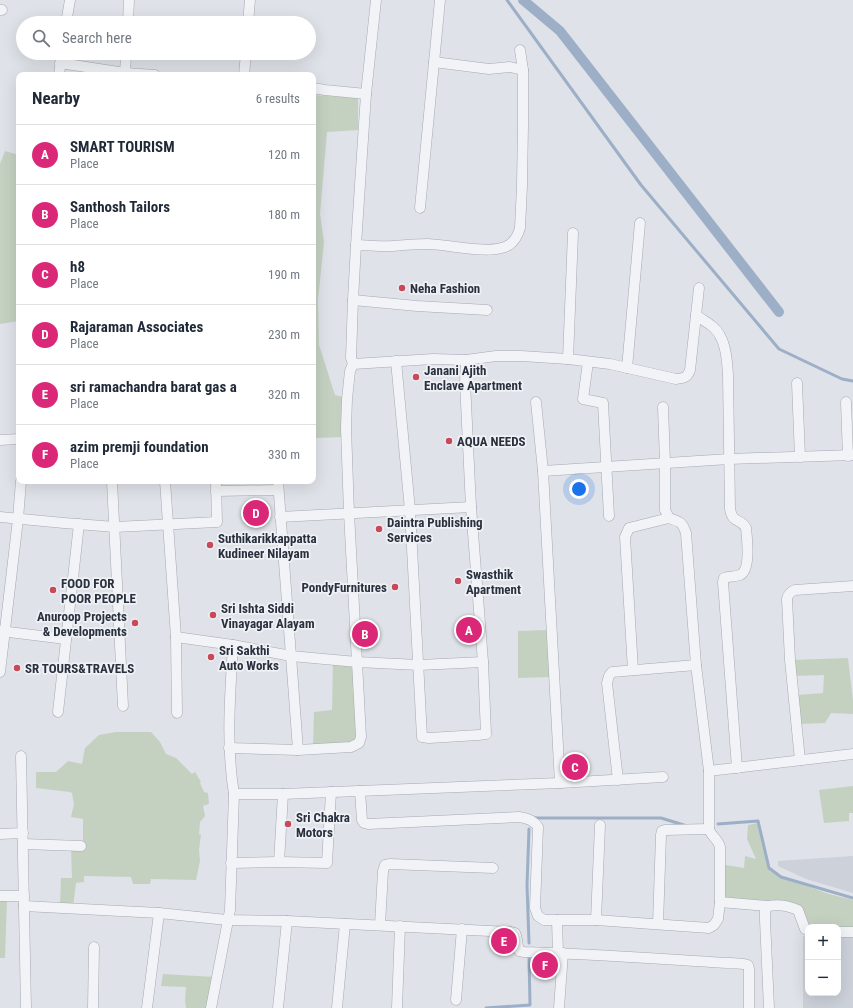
<!DOCTYPE html>
<meta charset="utf-8">
<style>
:root{--surface:#fff;--page:#f6f6f7;--text:#1f2937;--muted:#747a83;--line:#e0e1e3;--accent:#db2777}
body{margin:0;font-family:"Roboto Condensed",sans-serif;background:var(--page);color:var(--text)}
.controls{position:absolute;right:12px;bottom:12px;display:grid;overflow:hidden;border-radius:8px;box-shadow:0 4px 16px #0002}
.controls button{width:36px;height:36px;display:grid;place-items:center;padding:0;border:0;border-bottom:1px solid var(--line);background:var(--surface);color:var(--text);font:20px sans-serif}
.you{position:absolute;left:579px;top:489px;width:14px;height:14px;margin:-10px;border:3px solid #fff;border-radius:50%;background:#1a73e8;box-shadow:0 0 0 6px #1a73e833}
.badge{display:grid;place-items:center;width:26px;height:26px;border-radius:50%;background:var(--accent);color:#fff;font-size:13px;font-weight:700}
.pin{position:absolute;translate:-50% -50%;border:2px solid #fff;box-shadow:0 1px 4px #0006}
.list{margin:0;padding:0;list-style:none}
h2{display:flex;justify-content:space-between;align-items:center;height:52px;margin:0;padding:0 16px;font-size:17px}
h2 small{font-size:13px;font-weight:400;color:var(--muted)}
.list li{display:grid;grid-template-columns:26px 1fr auto;gap:12px;align-items:center;box-sizing:border-box;height:60px;padding:0 16px;border-top:1px solid var(--line)}
.list b{display:block;font-size:15px;white-space:nowrap}
.list p{margin:0;font-size:13px;white-space:nowrap;color:var(--muted)}
.list em{font-size:13px;font-style:normal;color:var(--muted)}
.icon{flex:none;width:22px;height:22px;fill:none;stroke:currentColor;stroke-width:2;stroke-linecap:round;stroke-linejoin:round}
.map{position:relative;flex:none;width:853px;height:1008px;overflow:hidden}
.search{position:absolute;background:var(--surface);box-shadow:0 4px 16px #0002;left:16px;top:16px;width:300px;height:44px;display:flex;align-items:center;gap:10px;box-sizing:border-box;padding:0 14px;border-radius:22px;color:var(--muted);font-size:15px}
.panel{position:absolute;background:var(--surface);box-shadow:0 4px 16px #0002;left:16px;top:72px;width:300px;height:412px;border-radius:8px}
.map>svg:first-child{display:block}
.built{fill:#cdd1da}
.green{fill:#c4d1c1}
.lines{fill:none;stroke-linecap:round;stroke-linejoin:round}
.stream{stroke:#9cafc6;stroke-width:3}
.canal{stroke:#9cafc6;stroke-width:10}
.minor-casing{stroke:#a5a9b2;stroke-width:11}
.minor{stroke:#f2f3f6;stroke-width:10}
.poi-dot{fill:#c84958;stroke:#eff1f5;stroke-width:1.5}
.labels{text-anchor:middle;dominant-baseline:central;stroke-width:3.5;stroke-linejoin:round;paint-order:stroke}
.poi-label{font-size:13px;font-weight:bold;fill:#29303e;stroke:#eff1f5;text-anchor:start}
</style>
<div class="map">
<svg width="853" height="1008" viewBox="0 0 853 1008">
<rect width="100%" height="100%" fill="#dfe2e8"/>
<g class="built">
<path d="M853 856V893L806 879 778 866V861Z"/>
<path d="M803 936H808V993H838V937H853V1008H803Z"/>
</g>
<g class="green">
<path d="M313 95 358 98V130L327 132 320 214 324 242 318 300 319 345 335 395 343 397 344 437 316 438 313 422Z"/>
<path d="M5 151 19 155V321L0 324V164Z"/>
<path d="M549 630 552 677 518 678V631Z"/>
<path d="M848 658 853 701V714L831 713 825 723 799 724 797 695 823 693 824 675 794 676 793 660Z"/>
<path d="M333 663 355 667 357 742 313 747 314 712 332 710Z"/>
<path d="M116 732H151L160 742 166 754 176 758 192 774 195 772 201 782 200 783 204 792 208 793 209 804 203 806 205 816 200 822 199 835 201 834 199 850 200 861 196 880 151 879 150 884H133L131 877 84 876V882L76 883 73 907 60 906 61 878H72L71 848 83 847V819L71 817 74 804 72 793 70 792 36 788V772H56L68 761 82 764 85 748 99 735Z"/>
<path d="M853 786V813H849V821L824 823 819 790Z"/>
<path d="M758 823 770 871 785 878 829 894 853 900V930L838 927H809L798 910 735 903 723 897 720 864 744 868 745 856 756 859 747 839 748 825Z"/>
<path d="M0 899H7L5 958H0Z"/>
<path d="M163 974 214 977 208 1008H186L185 1001 186 987 161 986Z"/>
</g>
<g class="lines">
<g class="stream">
<path d="M507 0 641 185 779 349 842 379 853 381"/>
<path d="M534 818H661L687 826"/>
<path d="M718 824 758 821 769 868 781 877 853 898"/>
<path d="M529 829 527 885 529 943"/>
<path d="M486 1008 530 1005 529 956"/>
</g>
<path class="canal" d="M523 0 560 31 779 312"/>
<defs>
<g id="minor">
<path d="M0 10H2"/>
<path d="M66 23 70 0"/>
<path d="M128 23 129 0"/>
<path d="M248 23 250 0"/>
<path d="M520 50 523 70V125L522 186 520 228C518 235 515 241 509 245 491 256 448 244 427 244 415 244 404 245 393 246 381 247 368 245 356 245L353 300 351 358 353 364 433 359 466 360 496 356H521L568 359 610 364 676 379C684 378 687 378 690 370L699 288"/>
<path d="M434 62 489 69 510 67 523 70"/>
<path d="M60 63 125 73 155 75"/>
<path d="M59 75 62 53"/>
<path d="M125 75 126 53"/>
<path d="M244 75 246 53"/>
<path d="M313 88 325 90 366 94"/>
<path d="M420 208 440 0"/>
<path d="M356 245 366 94 376 0"/>
<path d="M353 300 417 306 487 310"/>
<path d="M696 315C701 319 707 322 712 326 726 337 727 359 728 375L730 509C733 525 740 517 746 528 747 538 751 570 740 575 735 577 729 576 724 578L723 582 737 768"/>
<path d="M568 359 573 233"/>
<path d="M396 361 410 510 422 737 429 738 478 735 486 734 483 662 471 507 465 382 466 360"/>
<path d="M588 362 583 399 603 403 609 516"/>
<path d="M627 368 640 223"/>
<path d="M797 383 800 457"/>
<path d="M536 402 543 471 560 783"/>
<path d="M846 402 848 456"/>
<path d="M0 440 19 439"/>
<path d="M543 471 729 459 853 455"/>
<path d="M112 481 123 706"/>
<path d="M165 481 176 637 177 713"/>
<path d="M278 481 291 656 298 750"/>
<path d="M216 491 278 490"/>
<path d="M0 517 64 523 115 527 217 522 216 481"/>
<path d="M280 517 471 507"/>
<path d="M0 631 66 639"/>
<path d="M176 637 233 645 291 656 357 662 419 665 483 662"/>
<path d="M633 670 625 537 629 528 669 518"/>
<path d="M0 672 18 519 21 481"/>
<path d="M58 712 79 524"/>
<path d="M229 748 298 750 351 747 359 743 361 737 349 513 346 428 347 399 350 371 353 364"/>
<path d="M21 756 26 1008"/>
<path d="M800 760 790 660 787 599C788 594 790 592 795 590L853 586"/>
<path d="M709 771 853 754"/>
<path d="M618 780 607 683 609 676 612 672 696 665"/>
<path d="M360 791 362 820 364 823 368 824 519 817C527 818 534 820 538 827L535 908 538 916 544 920H596L709 928 714 925 718 919 720 902V847C718 839 711 836 709 829V771L696 665 686 533C682 522 681 522 669 518L665 510V462L663 407"/>
<path d="M234 794H283L560 783 663 777"/>
<path d="M0 834 23 833"/>
<path d="M23 844 81 846"/>
<path d="M279 862 283 794"/>
<path d="M231 863 279 862 327 863 331 792"/>
<path d="M0 896H24"/>
<path d="M720 902 768 906C778 904 789 906 798 910L805 929 808 930"/>
<path d="M24 906 159 913 227 920 287 921 511 932 515 933C518 939 517 945 519 951L524 952C597 954 671 960 744 964L748 965 749 969V1008"/>
<path d="M768 906 765 911V920L769 1008"/>
<path d="M557 920 558 953"/>
<path d="M596 920 600 825"/>
<path d="M658 924 661 835 662 831 665 830 709 829"/>
<path d="M380 925 383 871 385 865 390 864 493 868"/>
<path d="M838 932H853"/>
<path d="M456 1000 462 929"/>
<path d="M93 1008 94 947"/>
<path d="M147 1008 159 913"/>
<path d="M211 1008 230 910 234 794C226 745 230 695 233 645"/>
<path d="M278 1008 287 921"/>
<path d="M337 1008 345 924"/>
<path d="M397 1008 400 926"/>
<path d="M559 1008 563 953"/>
</g>
</defs>
<use href="#minor" class="minor-casing"/>
<use href="#minor" class="minor"/>
</g>
<g class="poi-dot">
<circle cx="402" cy="288" r="4"/>
<circle cx="416" cy="377" r="4"/>
<circle cx="449" cy="441" r="4"/>
<circle cx="379" cy="529" r="4"/>
<circle cx="210" cy="545" r="4"/>
<circle cx="458" cy="581" r="4"/>
<circle cx="395" cy="587" r="4"/>
<circle cx="53" cy="590" r="4"/>
<circle cx="213" cy="615" r="4"/>
<circle cx="135" cy="623" r="4"/>
<circle cx="211" cy="657" r="4"/>
<circle cx="17" cy="668" r="4"/>
<circle cx="288" cy="824" r="4"/>
</g>
<g class="labels">
<g class="poi-label">
<text x="410" y="288">Neha Fashion</text>
<text x="424" y="370">Janani Ajith<tspan x="424" dy="15">Enclave Apartment</tspan></text>
<text x="457" y="441">AQUA NEEDS</text>
<text x="387" y="522">Daintra Publishing<tspan x="387" dy="15">Services</tspan></text>
<text x="218" y="538">Suthikarikkappatta<tspan x="218" dy="15">Kudineer Nilayam</tspan></text>
<text x="466" y="574">Swasthik<tspan x="466" dy="15">Apartment</tspan></text>
<text x="61" y="583">FOOD FOR<tspan x="61" dy="15">POOR PEOPLE</tspan></text>
<text x="387" y="587" text-anchor="end">PondyFurnitures</text>
<text x="221" y="608">Sri Ishta Siddi<tspan x="221" dy="15">Vinayagar Alayam</tspan></text>
<text x="127" y="616" text-anchor="end">Anuroop Projects<tspan x="127" dy="15">&amp; Developments</tspan></text>
<text x="219" y="650">Sri Sakthi<tspan x="219" dy="15">Auto Works</tspan></text>
<text x="25" y="668">SR TOURS&amp;TRAVELS</text>
<text x="296" y="817">Sri Chakra<tspan x="296" dy="15">Motors</tspan></text>
</g>
</g>
</svg>
<div class="controls">
<button>+</button>
<button>−</button>
</div>
<div class="you"></div>
<div class="pin badge" style="left:469px;top:630px">A</div>
<div class="pin badge" style="left:365px;top:634px">B</div>
<div class="pin badge" style="left:575px;top:767px">C</div>
<div class="pin badge" style="left:256px;top:513px">D</div>
<div class="pin badge" style="left:504px;top:941px">E</div>
<div class="pin badge" style="left:545px;top:965px">F</div>
<div class="search"><svg class="icon" aria-label="search" viewBox="0 0 24 24"><circle cx="10" cy="10" r="6"/><path d="M15 15l6 6"/></svg>Search here</div>
<section class="panel">
<h2>Nearby<small>6 results</small></h2>
<ul class="list">
<li><span class="badge">A</span><div><b>SMART TOURISM</b><p>Place</p></div><em>120 m</em></li>
<li><span class="badge">B</span><div><b>Santhosh Tailors</b><p>Place</p></div><em>180 m</em></li>
<li><span class="badge">C</span><div><b>h8</b><p>Place</p></div><em>190 m</em></li>
<li><span class="badge">D</span><div><b>Rajaraman Associates</b><p>Place</p></div><em>230 m</em></li>
<li><span class="badge">E</span><div><b>sri ramachandra barat gas a</b><p>Place</p></div><em>320 m</em></li>
<li><span class="badge">F</span><div><b>azim premji foundation</b><p>Place</p></div><em>330 m</em></li>
</ul>
</section>
</div>
